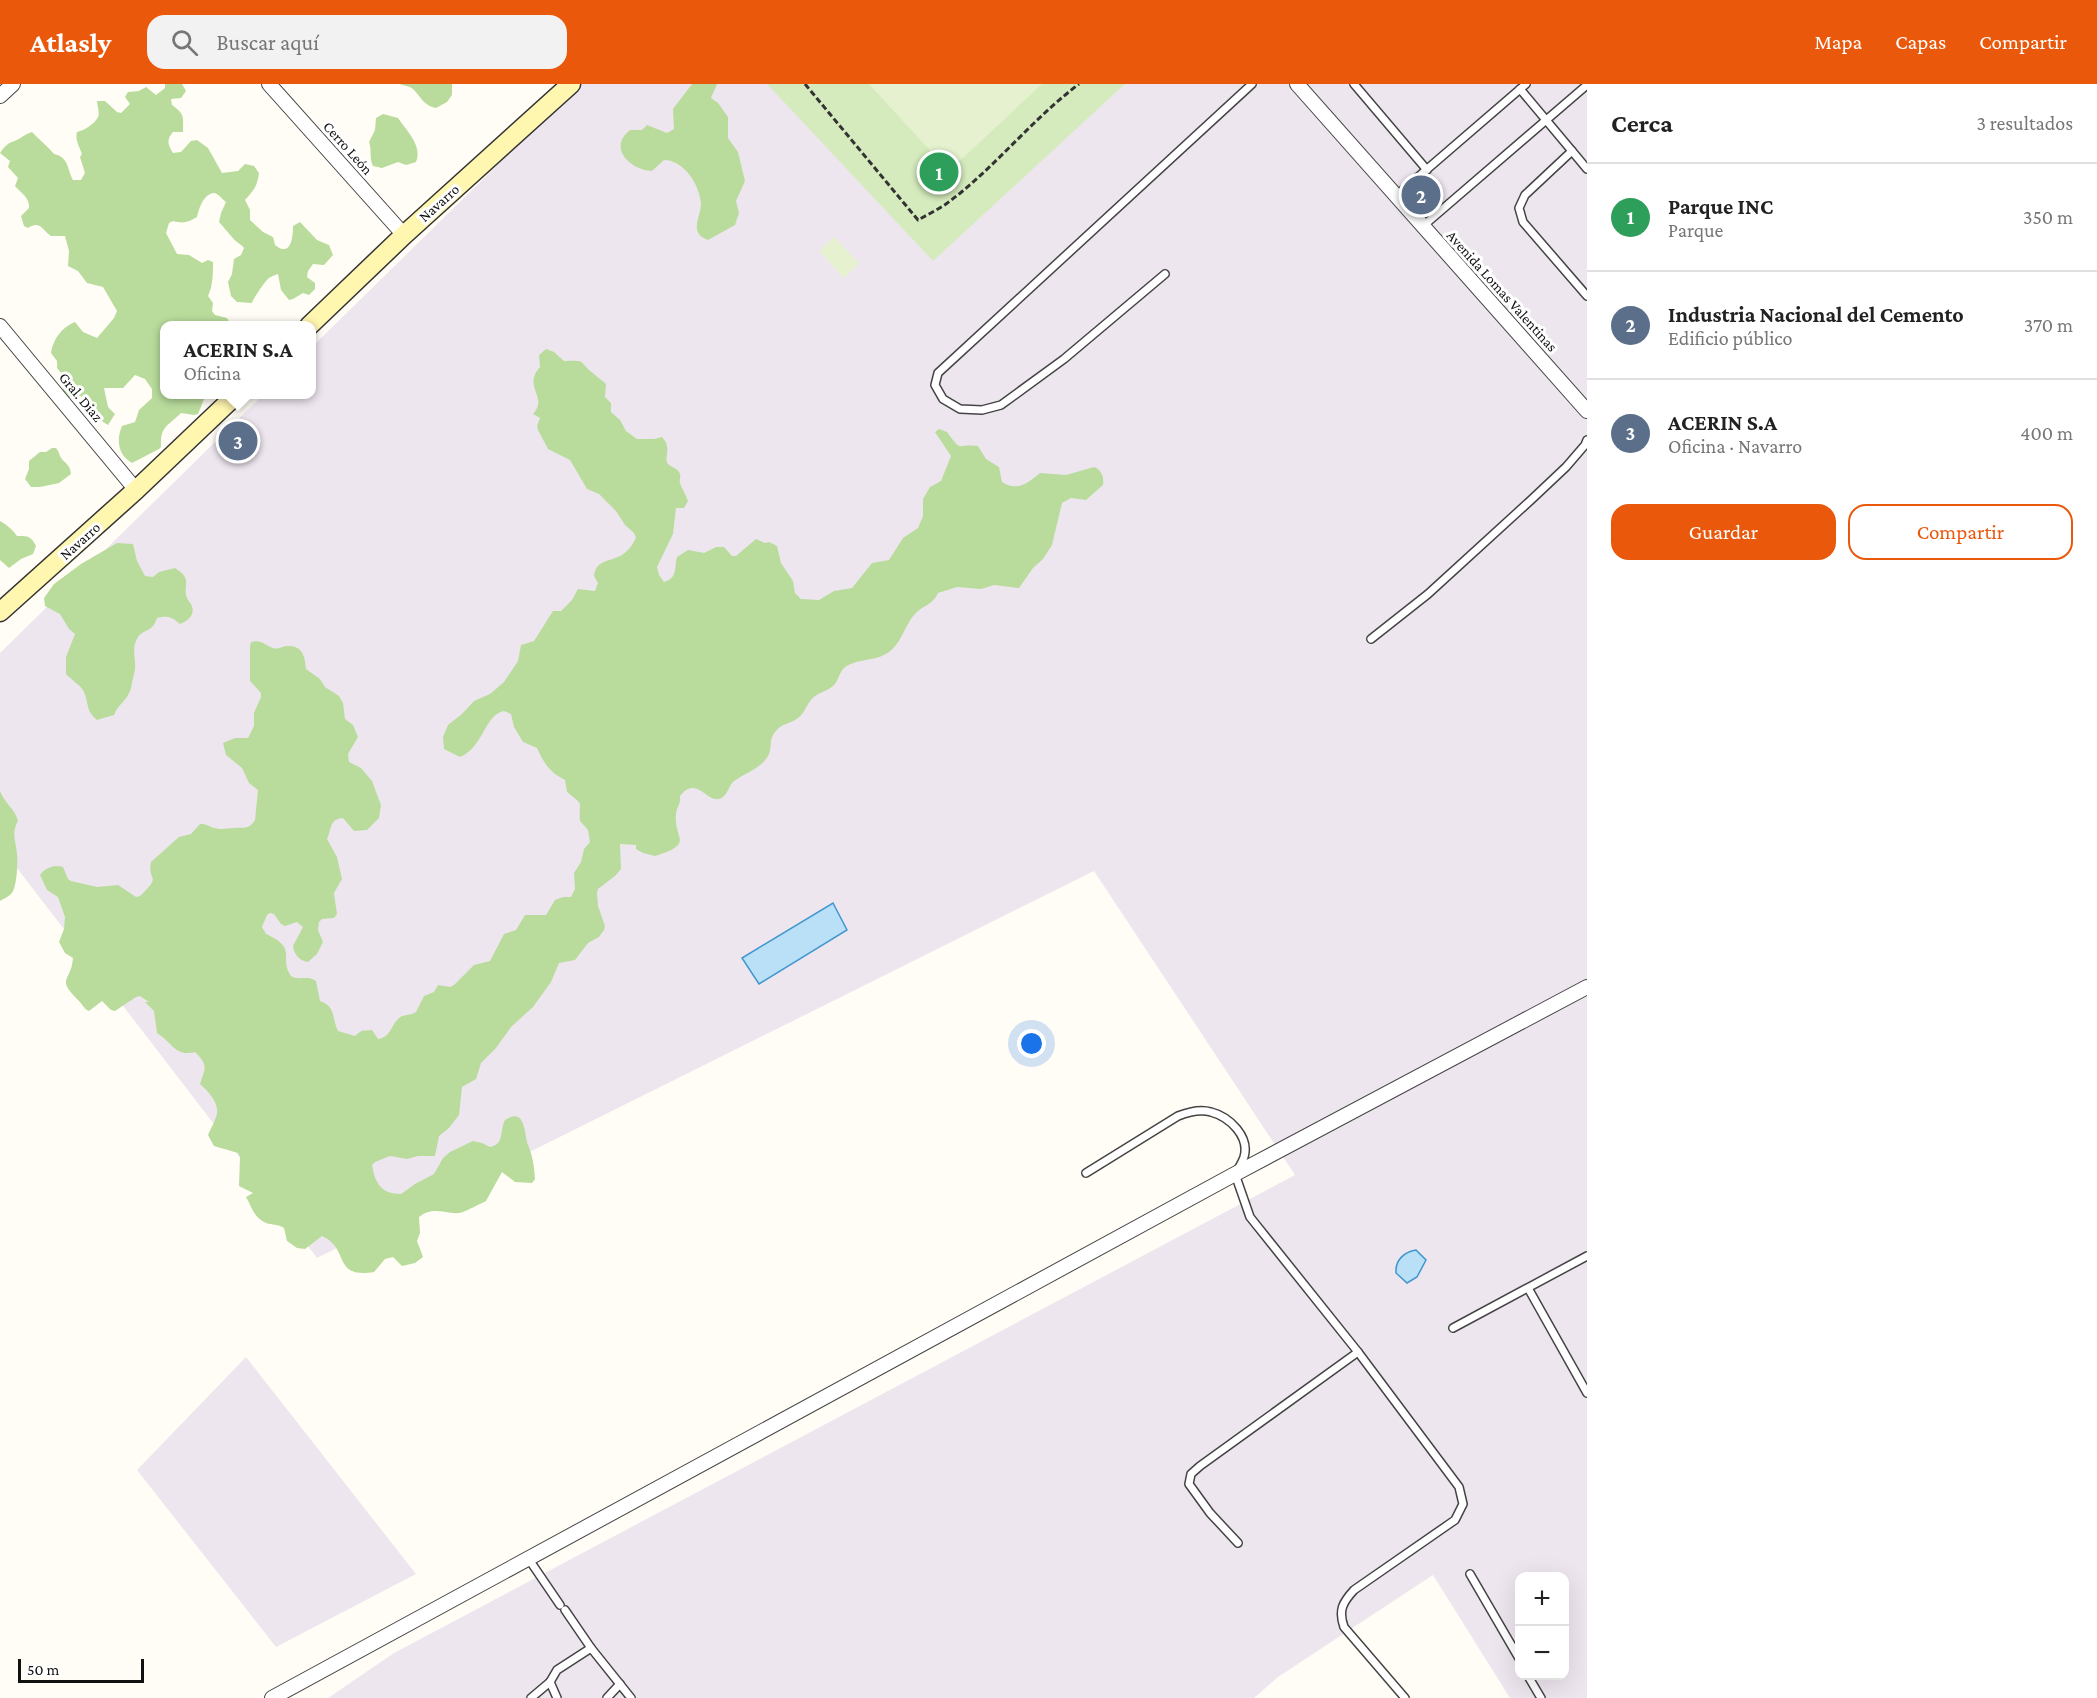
<!DOCTYPE html>
<html lang="es">
<meta charset="utf-8">
<style>
:root{--surface:#fff;--page:#f2f2f2;--text:#222;--muted:#767676;--line:#e0e0e0;--accent:#ea580c}
body{margin:0;font-family:"Crimson Pro",serif;background:var(--page);color:var(--text)}
.controls{position:absolute;right:18px;bottom:18px;display:grid;overflow:hidden;border-radius:12px;box-shadow:0 6px 24px #0002}
.controls button{width:54px;height:54px;display:grid;place-items:center;padding:0;border:0;border-bottom:2px solid var(--line);background:var(--surface);color:var(--text);font:30px sans-serif}
.scale{position:absolute;left:18px;bottom:15px;width:126px;box-sizing:border-box;padding-left:6px;border:3px solid #111;border-top:0;font-size:16px;line-height:21px;white-space:nowrap;color:#111;-webkit-text-stroke:4px #fff;paint-order:stroke}
.you{position:absolute;left:1032px;top:960px;width:21px;height:21px;margin:-15px;border:4px solid #fff;border-radius:50%;background:#1a73e8;box-shadow:0 0 0 9px #1a73e833}
.badge{display:grid;place-items:center;width:39px;height:39px;border-radius:50%;background:var(--accent);color:#fff;font-size:20px;font-weight:700}
.pin{position:absolute;translate:-50% -50%;border:3px solid #fff;box-shadow:0 2px 6px #0006}
.popup{position:absolute;left:160px;top:237px;width:156px;height:78px;box-sizing:border-box;display:grid;place-content:center;border-radius:12px;background:var(--surface);filter:drop-shadow(0 2px 4px #0005);font-size:20px;white-space:nowrap;color:var(--muted)}
.popup b{font-size:22px;color:var(--text)}
.popup::after{content:'';position:absolute;left:50%;top:100%;margin-left:-12px;border:12px solid transparent;border-top-color:var(--surface)}
.list{margin:0;padding:0;list-style:none}
h2{display:flex;justify-content:space-between;align-items:center;height:78px;margin:0;padding:0 24px;font-size:26px}
h2 small{font-size:20px;font-weight:400;color:var(--muted)}
.list li{display:grid;grid-template-columns:39px 1fr auto;gap:18px;align-items:center;box-sizing:border-box;height:108px;padding:0 24px;border-top:2px solid var(--line)}
.list b{display:block;font-size:22px;white-space:nowrap}
.list p{margin:0;font-size:20px;white-space:nowrap;color:var(--muted)}
.list em{font-size:20px;font-style:normal;color:var(--muted)}
.actions{display:flex;gap:12px;padding:18px 24px}
.actions a{flex:1;padding:14px 0;border:2px solid var(--accent);border-radius:18px;text-align:center;font-size:21px;color:var(--accent)}
.actions .main{background:var(--accent);color:#fff}
.icon{flex:none;width:33px;height:33px;fill:none;stroke:currentColor;stroke-width:2;stroke-linecap:round;stroke-linejoin:round}
.map{position:relative;flex:none;width:1587px;height:1614px;overflow:hidden}
header{display:flex;align-items:center;gap:36px;box-sizing:border-box;height:84px;padding:0 30px;background:var(--accent);color:#fff}
header strong{font-size:28px}
nav{display:flex;gap:33px;margin-inline-start:auto;font-size:21px}
.search{width:420px;height:54px;background:var(--page);display:flex;align-items:center;gap:15px;box-sizing:border-box;padding:0 21px;border-radius:18px;color:var(--muted);font-size:22px}
main{display:flex}
aside{flex:1;background:var(--surface)}
.map>svg:first-child{display:block}
.industrial{fill:#eee6ef;fill-rule:evenodd}
.green{fill:#d5ebbd}
.forest{fill:#b9dc9c}
.pitch{fill:#e6f2cf}
.water{fill:#b9e0f7;stroke:#3f96cf;stroke-width:1.5}
.lines{fill:none;stroke-linecap:round;stroke-linejoin:round}
.lane-casing{stroke:#444;stroke-width:10}
.street-casing{stroke:#444;stroke-width:16}
.secondary-casing{stroke:#333;stroke-width:21}
.path{stroke:#333;stroke-width:3;stroke-dasharray:6 3;stroke-linecap:butt}
.lane{stroke:#fff;stroke-width:7}
.street{stroke:#fff;stroke-width:14}
.secondary{stroke:#fff6b0;stroke-width:18}
.labels{text-anchor:middle;dominant-baseline:central;stroke-width:6;stroke-linejoin:round;paint-order:stroke}
.street-label{font-size:15px;fill:#111;stroke:#fff}
</style>
<header>
<strong>Atlasly</strong>
<div class="search"><svg class="icon" aria-label="search" viewBox="0 0 24 24"><circle cx="10" cy="10" r="6"/><path d="M15 15l6 6"/></svg>Buscar aquí</div>
<nav><a>Mapa</a><a>Capas</a><a>Compartir</a></nav>
</header>
<main>
<div class="map">
<svg width="1587" height="1614" viewBox="0 0 1587 1614">
<rect width="100%" height="100%" fill="#fffdf5"/>
<g class="industrial">
<path d="M580 0H1587V1614H1510L1433 1491 1278 1593 1254 1614H328L394 1569 1295 1091 1094 787 317 1174 0 762V569L263 311 312 310V263ZM1520 1492H1564V1592H1520Z"/>
<path d="M246 1273 416 1490 276 1563 137 1386Z"/>
</g>
<path class="green" d="M767 0H1125L933 177Z"/>
<g class="forest">
<path d="M165 0H182L186 7 181 14 171 15 172 21C185 31 183 31 183 48H173C166 56 168 61 173 69L181 68 191 57 197 56 208 64 222 89 238 87 245 80 254 82 259 89C257 104 253 107 245 116L250 126V136L263 148 273 153 275 161C291 174 293 153 293 142L300 138 317 156 329 161 333 171 324 181 313 180 308 187 307 193 315 199V205L309 211 303 209 293 215 289 216 281 206 278 190C275 191 272 192 269 194 265 197 253 215 252 219L237 218 231 212 228 198 232 190 234 175 241 171 244 164C242 161 239 160 236 157 235 157 221 140 219 138L221 129 226 118C223 116 218 109 214 109 203 110 199 125 197 133 189 138 183 140 173 137L169 139 166 149 177 170 189 171 202 179 208 176 213 178C213 189 213 202 208 212L213 219 212 227 215 231 227 234 231 241 164 242V310L204 311V315L198 330 194 331 181 329C168 342 160 342 161 363L159 365 132 379C118 371 116 356 122 342L135 338 139 326 152 314V305L145 295 135 291 123 304H104L108 323 115 330 108 341C98 335 88 327 86 315L80 312 69 313 63 307 62 290 57 284V277L51 269C53 255 62 243 75 238L83 248 97 254 114 234 117 227 103 203 87 199 78 187 68 182 69 167 65 152H51C42 146 40 136 28 144L24 142 21 132 29 124C30 114 21 109 15 102L18 94 8 83 10 77 0 69C9 56 11 60 22 53 25 51 28 49 32 48 39 55 48 63 54 70 69 73 67 85 73 96H81L85 89 80 73 82 70C79 62 75 56 77 48 83 47 95 40 98 33 100 29 97 21 97 17H105L117 28 121 29 130 20 125 13 128 8 139 7 146 3 156 11 165 4Z"/>
<path d="M400 0H452V11L447 18 436 24C424 22 421 13 414 6 411 2 404 2 400 0Z"/>
<path d="M692 0H717L711 14 718 19 728 33V54L738 68 745 97 736 117 739 129 735 141 708 156C688 149 701 133 701 120 700 101 684 76 664 76L652 87C631 86 607 64 630 46H642L647 41 667 49 674 45 673 25Z"/>
<path d="M383 30 398 34C406 46 423 62 416 78L406 81 398 78 382 84 373 82C369 74 372 66 369 58L375 46 376 34Z"/>
<path d="M546 265 554 268 564 277C588 276 577 277 594 290 598 294 602 296 606 300L605 313 611 319V328L620 336 626 347 637 355H654L662 353C673 365 663 373 668 380 672 384 678 384 680 390 681 393 679 396 680 399 682 405 686 411 688 417L684 424H676L673 450 657 483 659 491 664 498C678 494 674 484 677 473L688 466 704 469 716 463H724L732 472H736L756 455 765 459 769 458 777 462 781 479 793 497 795 509 801 515 819 516 834 507 852 504 872 479 889 476 903 454 918 444 923 432V415L930 403 941 397 951 372 935 348 939 345 947 348C963 370 956 359 978 362L986 375 999 383 1002 398C1017 408 1028 399 1040 389L1066 391 1094 383C1102 386 1104 393 1103 401L1086 416 1071 414 1062 419 1052 461 1043 475 1033 484 1019 504 994 501 981 505 957 503 938 509C933 521 923 521 915 530 904 542 901 562 886 570 872 578 855 574 843 585 839 590 838 597 834 601 827 608 817 608 811 616 806 622 804 630 798 634 789 641 783 638 775 648 769 655 772 663 769 670 762 685 744 689 733 698 729 702 728 709 723 713 708 724 698 689 680 712 681 720 677 722 676 730 673 755 696 759 655 772L643 769 636 765V761L620 760 621 785 615 792 598 805 597 809 598 822 605 842 604 846 599 853 588 859 575 876 559 879 551 898 533 923 511 943 496 964 481 979 476 995 462 1003 459 1031 449 1044 439 1052 435 1072H418L407 1075 390 1072 375 1078 372 1081C375 1099 381 1110 401 1110L415 1100 434 1090 443 1074 450 1068 473 1057 482 1059 490 1063C505 1060 499 1048 505 1036 526 1022 524 1050 528 1061 533 1073 534 1082 535 1095L532 1099 515 1098 502 1088 486 1117C482 1119 466 1127 463 1128 449 1133 435 1120 419 1133L420 1149 417 1157 423 1173 415 1179 402 1182 393 1173 385 1175 374 1188C332 1195 350 1164 322 1152L305 1165 297 1164 287 1157 284 1144C278 1140 272 1141 266 1139 253 1133 252 1123 246 1113L253 1109 239 1102 240 1073 238 1069 214 1062 208 1051C210 1045 214 1040 216 1033 221 1021 209 1008 200 1000 205 984 209 982 195 968 175 973 173 959 157 949L154 927 145 918H149L140 912 136 913 115 927 111 926 102 917 89 927C84 925 83 921 79 917 55 893 71 899 73 874L65 869 59 858 64 845 65 833 58 813 47 806 40 791C45 784 54 780 63 783L68 795 71 797 97 803 118 801 136 813 140 812C163 790 147 799 151 778L179 753 191 750 200 740C207 740 208 742 214 744 221 746 228 744 234 744 244 743 249 746 255 736L258 706 249 699 242 684 226 671 223 659 235 654H248L254 642V629L261 613V609L250 597V562L251 558C262 555 264 561 273 564 279 566 282 562 287 562 303 561 305 573 306 585L320 595 325 603 339 612 343 619 345 635 353 641 358 653 348 670 349 678 361 684 372 697 381 721 379 734 367 746 354 747 343 734C329 735 332 745 327 755L337 773 342 795 334 809 337 830 334 834 322 835 319 838 318 846 323 858 317 870 308 878C299 877 294 870 293 862L303 843 297 838 285 842 281 840 274 830 270 829 267 831 262 843 266 850C299 865 278 873 291 892 299 897 308 891 316 897L320 917C336 922 332 935 338 947L355 952C363 945 362 947 372 946L378 955C391 953 390 943 398 935 402 930 410 932 416 928L424 912 434 908 438 901 450 903 454 901 474 881 490 877 504 850 516 846 525 831H546L555 816 563 813H571L575 805 574 789 581 778 584 765 590 758 588 746 580 737C578 716 586 723 567 708L565 696C549 688 544 679 537 664L523 658 514 643 511 630 504 627C484 631 484 663 460 673L444 665 443 653 448 641 462 630 474 617 490 610 504 598 518 577 521 561 534 557 553 527H561L572 516 578 505 595 507 598 499 594 492C596 476 608 478 620 472 627 469 633 460 636 454L634 449 625 441 616 427 599 410 587 405 570 376 548 365 538 346 537 342 540 334 533 330C549 313 522 303 540 283L539 271Z"/>
<path d="M52 364H56C58 366 59 369 60 372 63 379 70 379 71 390L59 399 40 403H31L25 395 29 385V377L40 368H46Z"/>
<path d="M0 437C7 441 12 445 17 452 28 452 31 452 36 462L33 470 21 475 9 484 0 476Z"/>
<path d="M117 459 133 460 137 477 145 492 153 493 159 488 175 484C194 496 182 501 187 514 188 517 191 519 192 522 195 531 188 537 180 540 172 533 167 531 157 534 152 549 145 544 138 553 131 564 136 574 135 585 134 591 132 598 131 604 128 616 118 620 114 631L97 636C86 627 89 620 84 608 81 601 71 596 66 590V573L75 550 69 545 60 530 45 522 44 514 54 500 81 480Z"/>
<path d="M0 707C4 718 15 725 18 737 11 750 16 756 17 770 18 778 17 802 12 809 9 812 4 815 0 817Z"/>
</g>
<g class="pitch">
<path d="M869 0H1042L949 87Z"/>
<path d="M834 153 859 179 844 194 819 167Z"/>
</g>
<g class="water">
<path d="M833 819 847 846 759 900 742 874Z"/>
<path d="M1416 1166 1426 1176 1417 1193 1407 1199 1396 1189C1395 1176 1404 1168 1416 1166Z"/>
</g>
<g class="lines">
<defs>
<g id="lane">
<path d="M1354 0 1427 86"/>
<path d="M1520 5 1572 67 1525 111 1519 124 1523 138 1587 212"/>
<path d="M1572 67 1587 85"/>
<path d="M1396 112 1526 0"/>
<path d="M1423 142 1587 1"/>
<path d="M1165 190 1064 275 1001 321 982 326 960 325 943 315 935 301 938 289 1252 0"/>
<path d="M1371 555 1428 510 1531 416 1566 383 1585 361 1587 356"/>
<path d="M1086 1089 1178 1032C1188 1028 1201 1025 1211 1028 1230 1033 1250 1053 1244 1073 1242 1079 1238 1085 1235 1090L1250 1133 1358 1268 1200 1382 1191 1390 1189 1400 1210 1429 1238 1459"/>
<path d="M1528 1204 1587 1309"/>
<path d="M1453 1244 1587 1172"/>
<path d="M1358 1268 1459 1403 1463 1420 1455 1436 1354 1506C1343 1518 1338 1526 1344 1543L1405 1614"/>
<path d="M528 1474 560 1521"/>
<path d="M1470 1490 1520 1576"/>
<path d="M565 1526 591 1564 631 1614"/>
<path d="M1528 1592 1541 1614"/>
<path d="M531 1614 550 1598"/>
<path d="M557 1614 550 1598 557 1586 591 1564"/>
<path d="M607 1614 620 1600"/>
</g>
<g id="street">
<path d="M269 0 404 151"/>
<path d="M1297 0 1587 327"/>
<path d="M0 12 13 0"/>
<path d="M0 242 136 406"/>
<path d="M272 1614 1235 1090 1587 903"/>
</g>
<g id="secondary">
<path d="M309 242 404 151 571 0"/>
<path d="M0 528 136 406 237 310"/>
</g>
</defs>
<use href="#lane" class="lane-casing"/>
<use href="#street" class="street-casing"/>
<use href="#secondary" class="secondary-casing"/>
<path class="path" d="M805 0 918 136C927 131 937 126 946 120 994 85 1031 36 1079 0"/>
<use href="#lane" class="lane"/>
<use href="#street" class="street"/>
<use href="#secondary" class="secondary"/>
</g>
<g class="labels">
<g class="street-label">
<text transform="translate(348 64) rotate(48)">Cerro León</text>
<text transform="translate(439 119) rotate(-42)">Navarro</text>
<text transform="translate(1502 207) rotate(48)">Avenida Lomas Valentinas</text>
<text transform="translate(81 313) rotate(50)">Gral. Diaz</text>
<text transform="translate(80 457) rotate(-42)">Navarro</text>
</g>
</g>
</svg>
<div class="controls">
<button>+</button>
<button>−</button>
</div>
<div class="scale">50 m</div>
<div class="you"></div>
<div class="pin badge" style="left:939px;top:88px;background:#2e9e5b">1</div>
<div class="pin badge" style="left:1421px;top:111px;background:#5c6f8a">2</div>
<div class="pin badge" style="left:238px;top:357px;background:#5c6f8a">3</div>
<div class="popup"><b>ACERIN S.A</b>Oficina</div>
</div>
<aside>
<h2>Cerca<small>3 resultados</small></h2>
<ul class="list">
<li><span class="badge" style="background:#2e9e5b">1</span><div><b>Parque INC</b><p>Parque</p></div><em>350 m</em></li>
<li><span class="badge" style="background:#5c6f8a">2</span><div><b>Industria Nacional del Cemento</b><p>Edificio público</p></div><em>370 m</em></li>
<li><span class="badge" style="background:#5c6f8a">3</span><div><b>ACERIN S.A</b><p>Oficina · Navarro</p></div><em>400 m</em></li>
</ul>
<div class="actions"><a class="main">Guardar</a><a>Compartir</a></div>
</aside>
</main>
